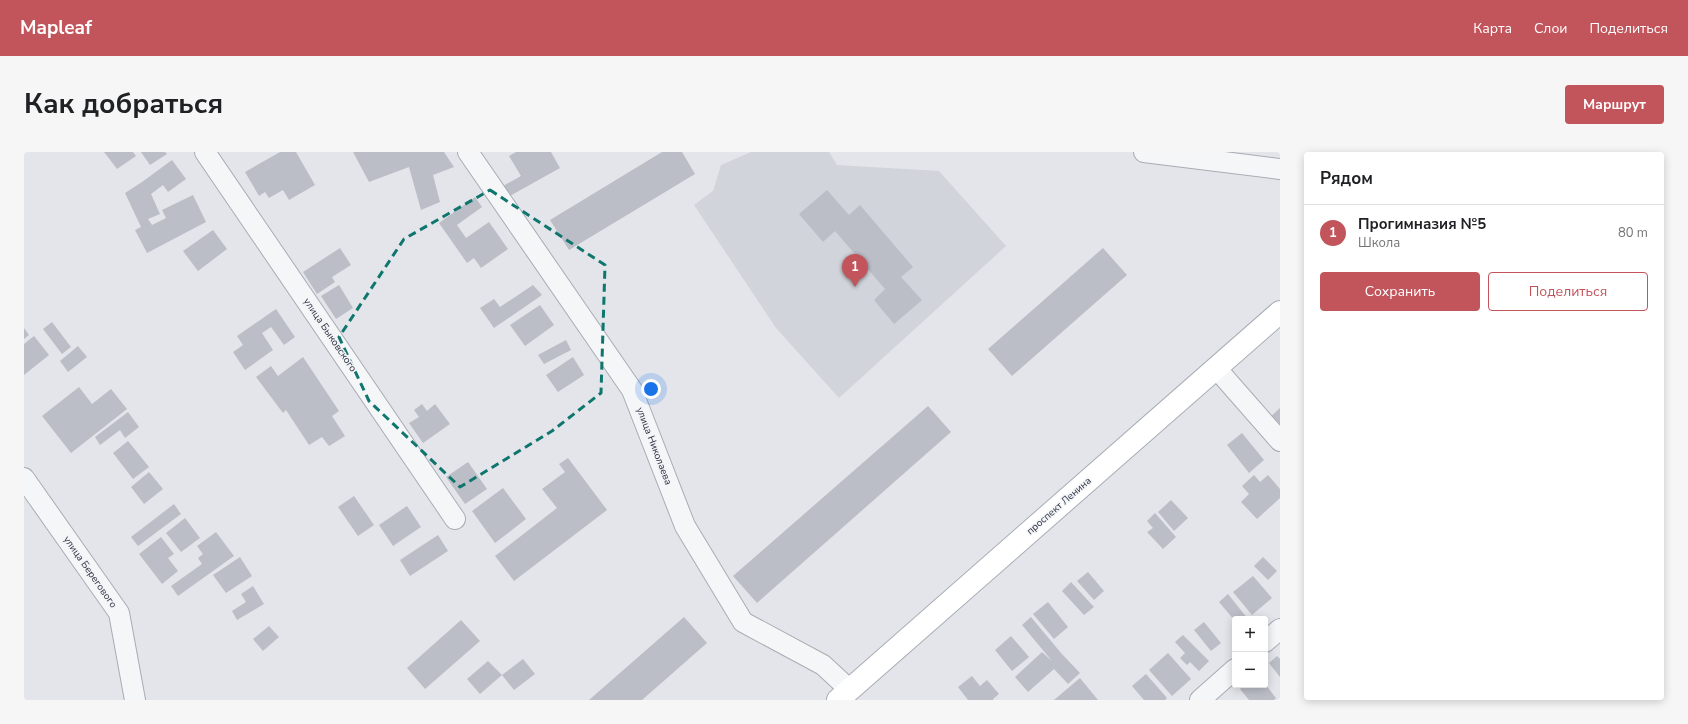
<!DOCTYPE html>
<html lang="ru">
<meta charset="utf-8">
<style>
:root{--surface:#fff;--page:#f6f6f6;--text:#202124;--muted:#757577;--line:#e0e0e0;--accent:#c2545b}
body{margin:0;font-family:"Nunito Sans",sans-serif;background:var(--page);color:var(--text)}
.controls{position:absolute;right:12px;bottom:12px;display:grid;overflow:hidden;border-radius:4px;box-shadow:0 2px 10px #0003}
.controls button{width:36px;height:36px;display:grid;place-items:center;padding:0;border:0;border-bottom:1px solid var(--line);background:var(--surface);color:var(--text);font:20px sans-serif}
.you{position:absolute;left:627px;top:237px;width:14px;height:14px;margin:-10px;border:3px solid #fff;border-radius:50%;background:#1a73e8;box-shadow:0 0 0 6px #1a73e833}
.badge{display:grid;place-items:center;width:26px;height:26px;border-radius:50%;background:var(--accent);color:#fff;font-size:13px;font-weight:700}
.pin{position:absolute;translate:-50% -33px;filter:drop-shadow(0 1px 2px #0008)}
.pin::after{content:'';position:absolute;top:21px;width:14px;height:12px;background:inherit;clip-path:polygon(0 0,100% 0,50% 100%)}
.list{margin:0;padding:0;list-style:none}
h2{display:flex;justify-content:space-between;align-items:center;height:52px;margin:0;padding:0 16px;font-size:17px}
h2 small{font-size:13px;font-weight:400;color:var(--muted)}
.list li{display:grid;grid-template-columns:26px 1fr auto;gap:12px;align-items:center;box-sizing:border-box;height:56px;padding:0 16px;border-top:1px solid var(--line)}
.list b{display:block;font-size:15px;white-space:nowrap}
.list p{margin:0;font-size:13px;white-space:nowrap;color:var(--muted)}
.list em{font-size:13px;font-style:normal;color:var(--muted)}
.actions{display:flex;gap:8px;padding:12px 16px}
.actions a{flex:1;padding:9px 0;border:1px solid var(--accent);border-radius:4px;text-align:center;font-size:14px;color:var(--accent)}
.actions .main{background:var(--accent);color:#fff}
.map{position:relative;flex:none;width:1256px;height:548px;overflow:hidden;border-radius:4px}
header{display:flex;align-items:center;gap:24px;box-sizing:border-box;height:56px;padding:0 20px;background:var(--accent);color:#fff}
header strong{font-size:19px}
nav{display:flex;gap:22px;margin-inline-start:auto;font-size:14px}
.intro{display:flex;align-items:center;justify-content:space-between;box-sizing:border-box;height:96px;padding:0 24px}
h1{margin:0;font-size:28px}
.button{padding:10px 18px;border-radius:4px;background:var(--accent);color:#fff;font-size:14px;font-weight:700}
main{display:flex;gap:24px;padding:0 24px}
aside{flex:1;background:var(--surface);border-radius:4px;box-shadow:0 2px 10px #0003}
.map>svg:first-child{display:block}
.built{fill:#d1d4db}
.building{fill:#bbbec6}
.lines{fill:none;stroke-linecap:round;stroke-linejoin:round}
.minor-casing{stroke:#a8acb4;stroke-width:22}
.secondary-casing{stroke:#a8acb4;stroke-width:24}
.minor{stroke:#f5f6f8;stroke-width:20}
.secondary{stroke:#fff;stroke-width:22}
.marked{fill:none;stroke:#0f766e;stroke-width:3;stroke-dasharray:8 5;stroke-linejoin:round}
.labels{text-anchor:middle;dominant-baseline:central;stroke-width:3;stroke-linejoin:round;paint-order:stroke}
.street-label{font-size:10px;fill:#2c3240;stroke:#f2f4f7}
</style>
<header>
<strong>Mapleaf</strong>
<nav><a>Карта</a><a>Слои</a><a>Поделиться</a></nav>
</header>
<div class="intro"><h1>Как добраться</h1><a class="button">Маршрут</a></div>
<main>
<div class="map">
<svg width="1256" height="548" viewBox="0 0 1256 548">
<rect width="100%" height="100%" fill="#e3e5ea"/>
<path class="built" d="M727 0H805L813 13 915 19 982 94 815 246 752 176 670 53 689 39 697 13Z"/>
<g class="building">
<path d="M80 0H109L112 4 93 17Z"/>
<path d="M117 0H141L143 2 126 13Z"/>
<path d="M256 0H272L291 33 265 48 259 38 245 46 241 40 235 44 221 20Z"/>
<path d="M329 0H420L430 15 409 23 416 50 397 58 385 15 345 30Z"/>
<path d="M492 0H527L536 16 484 45 479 34 497 24 485 4Z"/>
<path d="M638 0H658L671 22 545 98 526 68Z"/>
<path d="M148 8 162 27 144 40 139 33 127 42 136 62 124 67 128 73 142 66 138 58 169 43 182 70 123 101 111 78 117 75 101 41 118 30Z"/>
<path d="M803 38 825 63 836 53 889 115 877 125 898 148 870 172 850 148 861 137 811 79 799 90 775 62Z"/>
<path d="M451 45 458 55 433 73 442 86 465 70 484 97 457 116 450 106 443 111 415 71Z"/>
<path d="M189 78 203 97 174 119 159 99Z"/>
<path d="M316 96 327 113 308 125 311 130 293 142 279 120Z"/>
<path d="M1079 96 1103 123 988 224 964 197Z"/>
<path d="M315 133 329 156 312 167 297 144Z"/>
<path d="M509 133 518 143 470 176 456 156 470 147 476 155Z"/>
<path d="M516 153 530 173 501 194 486 173Z"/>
<path d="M252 157 271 185 260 193 247 175 238 181 249 198 221 218 209 200 219 193 213 184Z"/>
<path d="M28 170 47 195 38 202 19 177Z"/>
<path d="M0 176 5 183 0 187Z"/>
<path d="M10 184 25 203 0 223V192Z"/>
<path d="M542 188 547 198 520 212 514 203Z"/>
<path d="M54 194 63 205 44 220 36 209Z"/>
<path d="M279 205 315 259 308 264 321 284 305 294 298 285 285 293 262 258 259 261 232 225 247 214 254 224Z"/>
<path d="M549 205 560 223 534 240 522 223Z"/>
<path d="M55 235 68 252 87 237 103 257 47 301 18 264Z"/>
<path d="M398 252 403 259 411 252 426 272 399 291 385 271 395 265 390 258Z"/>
<path d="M904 254 927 280 733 451 709 424Z"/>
<path d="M1256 256V279L1245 266Z"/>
<path d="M104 260 115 275 101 286 96 278 76 293 71 285Z"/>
<path d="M1218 281 1240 308 1225 321 1203 293Z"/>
<path d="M104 289 125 315 109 327 89 301Z"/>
<path d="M544 306 583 358 490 429 471 404 533 356 518 337 541 320 535 312Z"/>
<path d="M444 310 463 337 441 352 422 325Z"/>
<path d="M125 320 139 337 120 352 107 335Z"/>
<path d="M1230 323 1236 330 1244 323 1256 337V346L1233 367 1217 350 1225 342 1218 334Z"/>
<path d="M479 336 502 367 471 391 448 359Z"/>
<path d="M330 344 350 373 334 384 314 355Z"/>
<path d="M1147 348 1164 366 1150 379 1134 360Z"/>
<path d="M150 352 157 362 114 394 107 385Z"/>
<path d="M383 354 397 375 369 394 355 373Z"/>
<path d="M1131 361 1152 385 1139 397 1123 380 1129 376 1123 369Z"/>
<path d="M161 366 176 386 157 400 142 381Z"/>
<path d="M192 380 210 404 154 444 147 434 178 412 174 406 179 402 173 394Z"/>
<path d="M414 383 424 399 386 424 376 408Z"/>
<path d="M137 385 150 402 144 406 154 419 138 432 115 402Z"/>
<path d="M216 405 228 424 202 441 189 423Z"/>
<path d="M1239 405 1253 419 1244 428 1230 414Z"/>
<path d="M1064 420 1080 439 1070 448 1053 429Z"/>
<path d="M1229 424 1248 446 1228 463 1209 440Z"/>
<path d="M1047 430 1070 455 1060 463 1038 439Z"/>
<path d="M229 434 240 452 213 468 208 459 222 450 217 442Z"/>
<path d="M1204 442 1224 467H1211V469L1195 450Z"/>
<path d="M1024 450 1044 475 1030 487 1009 462Z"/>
<path d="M660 465 683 491 618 548H565Z"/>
<path d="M1007 465 1037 501 1056 521 1044 532 1030 517 1004 540 991 525 1018 500 1028 509 998 473Z"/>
<path d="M437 468 456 489 401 537 383 516Z"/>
<path d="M1180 470 1197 491 1187 499 1170 478Z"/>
<path d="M245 474 255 485 239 499 229 487Z"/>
<path d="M1159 483 1185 509 1175 519 1166 510 1163 513 1156 506 1161 501 1151 490Z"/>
<path d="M987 484 1005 505 988 519 971 498Z"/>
<path d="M1144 501 1167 527 1148 544 1125 518Z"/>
<path d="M1253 504 1256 507V525L1245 511Z"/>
<path d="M499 507 511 522 490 538 478 523 456 542 443 527 464 509 478 523Z"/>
<path d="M1122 522 1143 546 1141 548H1120L1108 534Z"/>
<path d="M948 524 956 534 963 528 975 542 969 547V548H944L934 535Z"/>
<path d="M1056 526 1074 548H1030Z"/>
<path d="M1220 533H1242L1252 546 1250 548H1225L1216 537Z"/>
</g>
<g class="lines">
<defs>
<g id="minor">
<path d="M181 0 431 367"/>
<path d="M444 0 608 238 661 374 719 470 799 513 826 538"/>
<path d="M1120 0 1256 17"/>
<path d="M1192 216 1256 289"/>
<path d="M0 326 95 461 111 548"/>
<path d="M1241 490 1256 477"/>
<path d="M1176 548 1211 517"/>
</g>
<path id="secondary" d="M814 548 1256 160"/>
</defs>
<use href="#minor" class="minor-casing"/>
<use href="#secondary" class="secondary-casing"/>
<use href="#minor" class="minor"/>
<use href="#secondary" class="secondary"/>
</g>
<path class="marked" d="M466 38 581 113 577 241 528 279 436 335 345 249 315 185 380 87Z"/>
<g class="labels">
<g class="street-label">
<text transform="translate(306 183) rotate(56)">улица Быковского</text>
<text transform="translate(630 294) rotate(69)">улица Николаева</text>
<text transform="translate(1035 354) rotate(-41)">проспект Ленина</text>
<text transform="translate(66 420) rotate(55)">улица Берегового</text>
</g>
</g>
</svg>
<div class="controls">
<button>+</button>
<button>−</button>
</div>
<div class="you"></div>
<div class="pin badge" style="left:831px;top:135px">1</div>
</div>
<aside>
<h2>Рядом<small></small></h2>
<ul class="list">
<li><span class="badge">1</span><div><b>Прогимназия №5</b><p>Школа</p></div><em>80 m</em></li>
</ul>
<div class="actions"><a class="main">Сохранить</a><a>Поделиться</a></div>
</aside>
</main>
